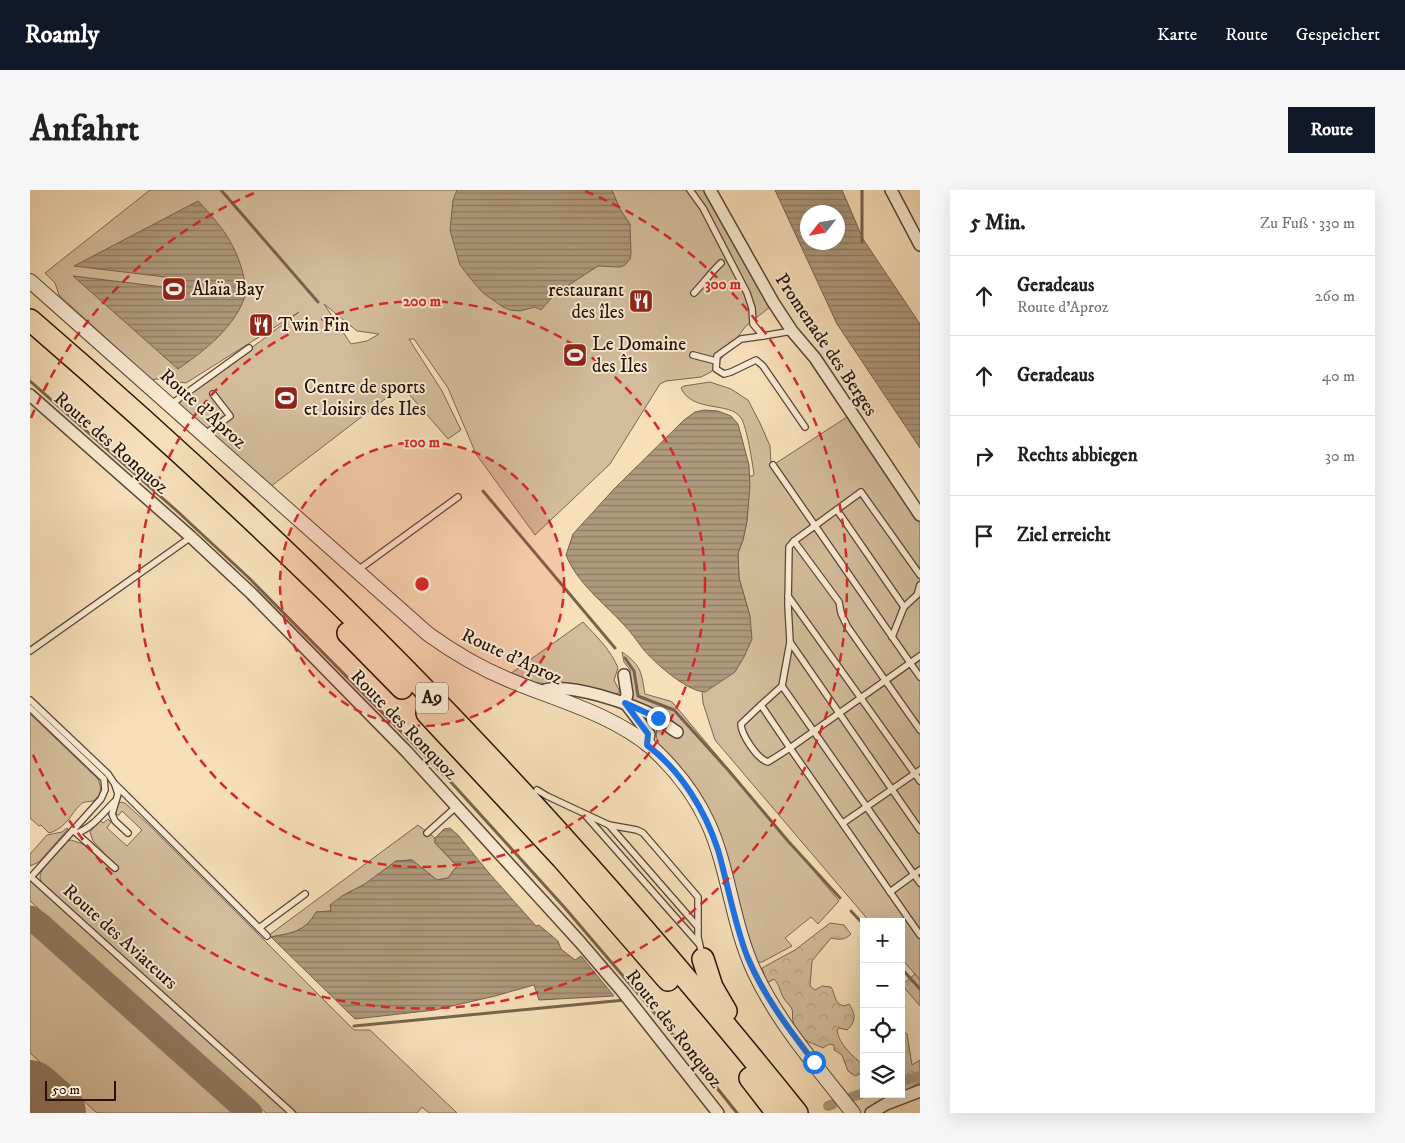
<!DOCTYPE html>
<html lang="de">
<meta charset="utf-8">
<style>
:root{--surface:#fff;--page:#f6f6f6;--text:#202124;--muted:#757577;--line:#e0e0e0;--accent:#111827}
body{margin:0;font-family:"IM FELL DW Pica",serif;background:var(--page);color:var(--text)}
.controls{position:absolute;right:15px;bottom:15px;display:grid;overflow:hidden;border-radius:0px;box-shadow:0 5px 20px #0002}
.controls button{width:45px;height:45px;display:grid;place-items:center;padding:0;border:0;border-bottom:1px solid var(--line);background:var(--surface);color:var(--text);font:25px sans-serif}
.compass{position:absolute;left:770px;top:15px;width:45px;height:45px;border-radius:50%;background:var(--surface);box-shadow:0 5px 20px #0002;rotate:239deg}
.scale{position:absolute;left:15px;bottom:12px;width:71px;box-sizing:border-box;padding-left:5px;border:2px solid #261007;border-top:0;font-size:14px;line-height:18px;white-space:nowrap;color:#261007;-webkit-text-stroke:4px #f9ead2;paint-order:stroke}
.stop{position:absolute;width:15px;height:15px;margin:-11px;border:4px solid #1a73e8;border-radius:50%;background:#fff}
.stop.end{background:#1a73e8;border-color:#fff;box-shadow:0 1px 5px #0008}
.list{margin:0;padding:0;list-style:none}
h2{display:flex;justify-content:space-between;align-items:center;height:65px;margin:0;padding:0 20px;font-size:21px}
h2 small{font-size:16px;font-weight:400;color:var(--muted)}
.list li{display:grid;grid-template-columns:32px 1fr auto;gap:15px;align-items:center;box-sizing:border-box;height:80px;padding:0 20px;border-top:1px solid var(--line)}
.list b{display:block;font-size:19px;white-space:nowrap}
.list p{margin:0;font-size:16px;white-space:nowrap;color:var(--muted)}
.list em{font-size:16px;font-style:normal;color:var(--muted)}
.icon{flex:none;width:28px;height:28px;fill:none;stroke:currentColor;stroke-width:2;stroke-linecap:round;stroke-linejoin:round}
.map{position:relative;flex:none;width:890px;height:923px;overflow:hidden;border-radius:0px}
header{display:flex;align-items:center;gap:30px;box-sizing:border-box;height:70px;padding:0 25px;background:var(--accent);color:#fff}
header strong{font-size:24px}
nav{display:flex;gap:28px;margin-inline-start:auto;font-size:18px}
.intro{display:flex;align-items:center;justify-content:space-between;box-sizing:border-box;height:120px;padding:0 30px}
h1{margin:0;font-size:35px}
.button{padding:12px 22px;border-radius:0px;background:var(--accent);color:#fff;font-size:18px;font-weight:700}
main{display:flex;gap:30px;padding:0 30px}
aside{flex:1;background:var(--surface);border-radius:0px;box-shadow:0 5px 20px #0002}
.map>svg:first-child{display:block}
.green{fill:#d3bc9b;stroke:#7c6651;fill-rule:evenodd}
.forest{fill:url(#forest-crowns);stroke:#7c6651}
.water{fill:url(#water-rules);stroke:#78624d;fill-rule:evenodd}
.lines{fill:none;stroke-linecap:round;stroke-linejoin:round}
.stream{stroke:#78624d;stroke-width:3}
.canal{stroke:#af997c;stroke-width:10}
.taxiway{stroke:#8e7860;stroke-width:25}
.runway{stroke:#8e7860;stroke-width:64}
.service-casing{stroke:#5a4434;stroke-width:8}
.minor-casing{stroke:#5a4434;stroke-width:14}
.tertiary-casing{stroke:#5a4434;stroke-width:16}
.motorway-casing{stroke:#261007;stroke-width:24}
.service{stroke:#f9ead2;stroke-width:5.5}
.minor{stroke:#f9ead2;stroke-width:11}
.tertiary{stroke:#f9ead2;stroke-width:14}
.motorway{stroke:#f6dfb9;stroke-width:21}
.route{stroke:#1a73e8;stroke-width:6}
.ring{fill:none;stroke:#d62828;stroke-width:2.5;stroke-dasharray:9 6}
.labels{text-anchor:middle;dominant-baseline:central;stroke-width:4;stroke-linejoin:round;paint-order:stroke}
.shield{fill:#f9ead2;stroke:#655144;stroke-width:1}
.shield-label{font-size:18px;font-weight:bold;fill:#261007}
.poi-label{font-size:19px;fill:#261007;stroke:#f9ead2;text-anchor:start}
.street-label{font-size:19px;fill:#261007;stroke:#f9ead2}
.centre{fill:#d62828;stroke:#f9ead2;stroke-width:2.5}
.ring-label{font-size:15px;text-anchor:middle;font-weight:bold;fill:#d62828;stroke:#f9ead2;stroke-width:4;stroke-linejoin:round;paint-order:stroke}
</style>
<header>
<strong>Roamly</strong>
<nav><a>Karte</a><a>Route</a><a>Gespeichert</a></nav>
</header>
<div class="intro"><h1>Anfahrt</h1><a class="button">Route</a></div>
<main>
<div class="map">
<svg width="890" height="923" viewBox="0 0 890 923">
<defs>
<pattern id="forest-crowns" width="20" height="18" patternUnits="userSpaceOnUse" patternTransform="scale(1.25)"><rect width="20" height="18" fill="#d3bc9b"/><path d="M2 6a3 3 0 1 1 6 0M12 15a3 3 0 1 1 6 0" fill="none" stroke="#b5a184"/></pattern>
<pattern id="water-rules" width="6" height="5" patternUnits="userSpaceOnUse" patternTransform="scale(1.25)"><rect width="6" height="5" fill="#af997c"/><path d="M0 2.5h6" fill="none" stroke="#8e7b64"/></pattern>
</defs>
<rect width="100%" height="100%" fill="#f6dfb9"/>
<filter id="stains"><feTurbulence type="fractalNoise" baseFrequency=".004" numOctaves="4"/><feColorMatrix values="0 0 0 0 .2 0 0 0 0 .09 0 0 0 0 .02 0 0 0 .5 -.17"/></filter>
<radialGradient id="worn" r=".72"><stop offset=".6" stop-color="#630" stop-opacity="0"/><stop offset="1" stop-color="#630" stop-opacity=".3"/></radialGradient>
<g class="green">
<path d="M120 0H686L746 112 716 136 681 182 671 187 636 191 630 194 580 274 505 345 446 264 418 198 384 149H379L412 201 431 240 418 249 372 196 240 297 147 214 269 122 156 193 126 189 122 190 29 105 25 93 15 83ZM294 114 327 141 349 144 337 151 321 154Z"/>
<path d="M680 192 701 199 718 210 730 233 740 256 741 274 743 275 817 227 890 334V790L871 768V732H840L685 550 673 513 672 501 675 502 720 426 709 388 708 363 713 350 717 331 719 286H723L724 284C722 271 717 237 711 228 700 211 662 223 651 198L654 196Z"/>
<path d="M553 432C566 446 581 460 588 478L584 490 590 502 585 505 574 503 497 491 480 484Z"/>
<path d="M592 462C612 476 611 482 615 504L640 511 643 513 809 711 788 734 781 727 755 748 762 756 732 772H726L713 735 699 680 629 556C626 548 625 541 629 533L603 511 600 480 594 472Z"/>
<path d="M0 524 68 589C70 595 72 599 69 605 63 614 60 610 52 613 51 614 47 619 46 619 39 629 32 640 19 643L11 635 9 636 0 628Z"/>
<path d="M91 612 95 613 119 635 324 840H340L427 923H399L392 917 387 923H267L16 697C13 694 10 691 10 686 11 677 31 658 38 651L41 650 53 654 83 681 87 677 63 651 60 642 70 630 73 633 78 629 81 632 77 638 97 656 112 640 92 621 89 625H86L87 615Z"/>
<path d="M388 635 405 648V653L427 676 418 688 407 690 382 670 366 671 335 694 312 706 301 721 286 722C275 742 262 743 241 747L239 745Z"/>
<path d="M37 638 38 639 9 672 0 676V664L17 645 32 642Z"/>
<path d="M0 690 258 923H236L0 711Z"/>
<path d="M0 741 203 923H67L0 863Z"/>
</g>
<g class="forest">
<path d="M800 733 814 735 821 744C815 750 810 750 801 748L782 771 780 796 785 800 792 796 801 797C806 804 803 813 814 816L819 814C826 824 826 832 817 840L809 838 807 840C809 855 823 866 834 876V882L825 886 818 881 812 865 804 860V855L799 854 793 858C778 851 768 851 763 831 762 827 763 823 762 819 760 815 755 811 753 807 750 801 749 794 744 789L739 792 736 790 732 778 765 760Z"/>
<path d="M885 784 890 790V816L872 795Z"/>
<path d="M871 840 877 844 882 875 890 870V893L886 894 877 901 871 896Z"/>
</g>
<g class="water">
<path d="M427 0H582L590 19 600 34 601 63 600 69 595 75 590 77 568 76 525 104 511 120 505 117 490 121 480 120 473 117 453 103 440 88 430 75 420 40 423 10Z"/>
<path d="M745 0H812L833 49 890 134V258L807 134ZM778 22H808V52H778Z"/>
<path d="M168 11C191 35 207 55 214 88 215 93 217 99 216 103 207 136 174 161 148 179L43 86 150 99 152 89 44 76Z"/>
<path d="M674 220 688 221 701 226 708 234 719 275 720 297 717 331 713 350 708 363 709 388 720 426 722 449 714 467 705 482 675 502C656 501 625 473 613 459 607 451 601 442 594 435 574 413 547 393 536 365L543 344 584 299 654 230 665 222Z"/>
<path d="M420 638 428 645 459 683 506 736 509 735 528 751 531 759 545 770 551 766 584 806 509 810 504 795 465 806 405 820 325 829 241 747C262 743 275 742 286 722L301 721 300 715 312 706 335 694 366 671 382 670 407 690 418 688 427 676 405 653V648L414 639Z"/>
</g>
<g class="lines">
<g class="stream">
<path d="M191 0 288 112"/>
<path d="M832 52V0"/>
<path d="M0 191 147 321 219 388 420 591 535 718 663 868 707 923"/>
<path d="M453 301 585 458"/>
<path d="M595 468 604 481 608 506 644 520 699 581 758 651 810 708"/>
<path d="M821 721 834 735"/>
<path d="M871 778 890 799"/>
<path d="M324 836 595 810"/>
</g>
<g class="canal">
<path d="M871 891 890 886"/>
<path d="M822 907 834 903"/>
<path d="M798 916 803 914"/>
</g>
<path class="taxiway" d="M0 728 10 735 220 923"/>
<path class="runway" d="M0 902 24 923"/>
<defs>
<g id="service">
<path d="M660 0 673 18 717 103 722 118 723 134 733 146 762 141"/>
<path d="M664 103C674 93 681 82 691 73"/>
<path d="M733 146 711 149 687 166 686 179 694 184 701 182 726 170 733 176 775 237"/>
<path d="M663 165 686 171"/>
<path d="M140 215 219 158"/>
<path d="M174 245 200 226 183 204"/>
<path d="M743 275 890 487"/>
<path d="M807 320 874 417"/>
<path d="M764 351 809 412 811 423 817 436 890 540"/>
<path d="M328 380 428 307"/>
<path d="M758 406 890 591"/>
<path d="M862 447 874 417 887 405 890 395"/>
<path d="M760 452 890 640"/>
<path d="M0 461 161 347"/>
<path d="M890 466 760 558 890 745"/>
<path d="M752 496 890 693"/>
<path d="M0 510 78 584 84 593 237 746"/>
<path d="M731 515 752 496 760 452 758 415 759 357 764 351 831 302 890 385"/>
<path d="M731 515 760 558 738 572C727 569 711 544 711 534Z"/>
<path d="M0 518 74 589 75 600 71 609 1 687 262 923"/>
<path d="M85 595 88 604 82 624 85 631 98 643"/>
<path d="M507 600 517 606 579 635 607 640 613 643 668 707V747L672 765"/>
<path d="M556 626 669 754"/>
<path d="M813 633 890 580"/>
<path d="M579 635 668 737"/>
<path d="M43 640 85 678"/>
<path d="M47 643C62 638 73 623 84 612"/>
<path d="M397 643 427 616"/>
<path d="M860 702 890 680"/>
<path d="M229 738 275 704"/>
</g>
<g id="minor">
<path d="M680 0 743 112 762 141 785 168 890 325"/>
<path d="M861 0 890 55"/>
<path d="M0 205 161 347 222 404 376 561 550 752 592 801 688 923"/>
<path d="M594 485 597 504 595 513"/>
<path d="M510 502C532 489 606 515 628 528 634 532 640 538 647 542"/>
<path d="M596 514 619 544 617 555"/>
<path d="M841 923 856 914 890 901"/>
</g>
<path id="tertiary" d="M0 91 398 444C423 462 450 478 479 490 527 510 582 524 622 558 645 579 665 605 678 633 699 679 702 734 724 781 748 833 788 878 823 923"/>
<g id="motorway">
<path d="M0 130C160 268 314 412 458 566 566 681 668 800 767 923"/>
<path d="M318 443 372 498"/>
<path d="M397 523 532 668 638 790"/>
<path d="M673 769 682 797 696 821"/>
<path d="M720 888 747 923"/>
</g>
</defs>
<use href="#service" class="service-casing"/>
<use href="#minor" class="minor-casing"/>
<use href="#tertiary" class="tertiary-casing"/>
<use href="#motorway" class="motorway-casing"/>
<use href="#service" class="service"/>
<use href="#minor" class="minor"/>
<use href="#tertiary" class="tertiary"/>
<use href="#motorway" class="motorway"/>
</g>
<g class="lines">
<path class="route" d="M628 528 595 513 618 544 617 555C651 581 675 620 688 660 698 695 704 732 717 766 733 805 758 838 784 872"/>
</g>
<circle cx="392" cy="394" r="142" fill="#d62828" fill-opacity=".12"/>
<g class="ring">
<circle cx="392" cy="394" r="142"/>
<circle cx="392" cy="394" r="283"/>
<path d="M1 228A425 425 0 0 1 229 1M555 1A425 425 0 1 1 1 560"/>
</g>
<defs>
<symbol id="stadium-square" viewBox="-11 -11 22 22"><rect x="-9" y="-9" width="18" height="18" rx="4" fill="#8f2418" stroke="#f9ead2"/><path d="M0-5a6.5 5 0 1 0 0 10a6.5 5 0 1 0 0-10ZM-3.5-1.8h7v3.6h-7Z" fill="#fff"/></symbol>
<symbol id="restaurant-square" viewBox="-11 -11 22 22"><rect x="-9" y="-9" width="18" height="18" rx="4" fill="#8f2418" stroke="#f9ead2"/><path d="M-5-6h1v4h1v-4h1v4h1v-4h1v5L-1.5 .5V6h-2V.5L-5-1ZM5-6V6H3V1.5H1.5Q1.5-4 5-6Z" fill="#fff"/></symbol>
</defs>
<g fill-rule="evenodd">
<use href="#stadium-square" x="130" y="85" width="28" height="28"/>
<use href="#restaurant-square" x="597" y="97" width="28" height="28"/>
<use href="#restaurant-square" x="217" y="121" width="28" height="28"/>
<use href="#stadium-square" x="531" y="151" width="28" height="28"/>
<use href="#stadium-square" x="242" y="194" width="28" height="28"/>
</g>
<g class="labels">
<rect class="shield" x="386" y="492.5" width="32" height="31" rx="4"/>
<g class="shield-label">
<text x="402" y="508">A9</text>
</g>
<g class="poi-label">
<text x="162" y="99">Alaïa Bay</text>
<text x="594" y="100" text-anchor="end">restaurant<tspan x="594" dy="22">des îles</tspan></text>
<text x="248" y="135">Twin Fin</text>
<text x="562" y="154">Le Domaine<tspan x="562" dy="22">des Îles</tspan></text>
<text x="274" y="197">Centre de sports<tspan x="274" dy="22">et loisirs des Iles</tspan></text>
</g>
<g class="street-label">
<text transform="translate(796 155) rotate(56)">Promenade des Berges</text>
<text transform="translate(173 219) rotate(42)">Route d'Aproz</text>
<text transform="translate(81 253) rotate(41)">Route des Ronquoz</text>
<text transform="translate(482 467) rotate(25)">Route d'Aproz</text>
<text transform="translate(374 535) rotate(46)">Route des Ronquoz</text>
<text transform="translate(90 747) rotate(42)">Route des Aviateurs</text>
<text transform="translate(644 839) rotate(52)">Route des Ronquoz</text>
</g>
</g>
<circle cx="392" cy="394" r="8" class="centre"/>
<g class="ring-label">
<text x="693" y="99">300 m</text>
<text x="392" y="116">200 m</text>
<text x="392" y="257">100 m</text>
</g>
<rect width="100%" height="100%" filter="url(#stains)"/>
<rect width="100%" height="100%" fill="url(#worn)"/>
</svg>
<div class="controls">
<button>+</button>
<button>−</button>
<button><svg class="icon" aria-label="locate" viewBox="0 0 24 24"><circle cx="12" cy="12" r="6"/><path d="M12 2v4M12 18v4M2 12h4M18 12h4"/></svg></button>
<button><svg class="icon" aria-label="layers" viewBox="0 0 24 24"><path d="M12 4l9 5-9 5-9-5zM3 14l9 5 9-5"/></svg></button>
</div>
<svg class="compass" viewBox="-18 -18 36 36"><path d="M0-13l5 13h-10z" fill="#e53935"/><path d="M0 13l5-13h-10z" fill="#757577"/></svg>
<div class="scale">50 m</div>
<div class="stop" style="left:784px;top:872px"></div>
<div class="stop end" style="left:628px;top:528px"></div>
</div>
<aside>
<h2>5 Min.<small>Zu Fuß · 330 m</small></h2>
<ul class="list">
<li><svg class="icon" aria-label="ahead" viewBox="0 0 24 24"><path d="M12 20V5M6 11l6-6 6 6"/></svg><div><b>Geradeaus</b><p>Route d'Aproz</p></div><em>260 m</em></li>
<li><svg class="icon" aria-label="ahead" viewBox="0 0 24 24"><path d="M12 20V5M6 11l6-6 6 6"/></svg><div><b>Geradeaus</b></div><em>40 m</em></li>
<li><svg class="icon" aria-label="right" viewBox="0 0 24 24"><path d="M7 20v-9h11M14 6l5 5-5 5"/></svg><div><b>Rechts abbiegen</b></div><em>30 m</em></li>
<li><svg class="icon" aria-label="arrive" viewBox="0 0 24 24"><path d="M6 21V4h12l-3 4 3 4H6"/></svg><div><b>Ziel erreicht</b></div></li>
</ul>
</aside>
</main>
